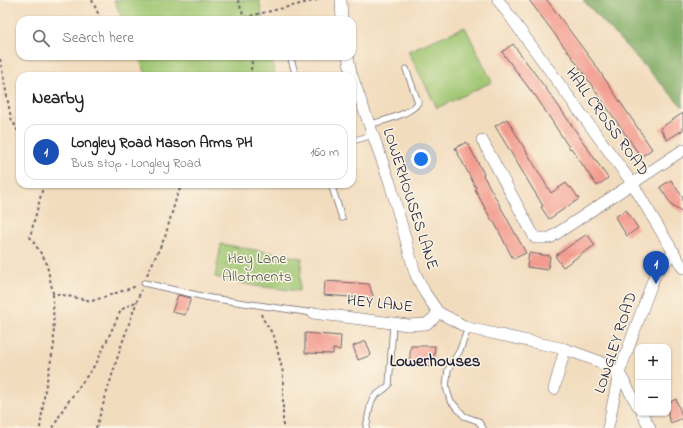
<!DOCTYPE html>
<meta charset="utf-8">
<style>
:root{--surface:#fff;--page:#f6f6f6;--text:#222;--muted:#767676;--line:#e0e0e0;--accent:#111827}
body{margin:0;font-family:"Indie Flower",sans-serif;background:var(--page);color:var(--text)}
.controls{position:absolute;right:12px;bottom:12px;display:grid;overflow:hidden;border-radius:8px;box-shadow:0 1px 3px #0004}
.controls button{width:36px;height:36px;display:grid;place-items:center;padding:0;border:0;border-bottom:1px solid var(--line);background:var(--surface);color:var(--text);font:20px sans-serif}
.you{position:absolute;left:421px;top:159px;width:14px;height:14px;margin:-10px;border:3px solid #fff;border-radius:50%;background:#1a73e8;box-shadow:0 0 0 6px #1a73e833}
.badge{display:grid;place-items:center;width:26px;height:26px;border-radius:50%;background:var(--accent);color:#fff;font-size:13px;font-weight:700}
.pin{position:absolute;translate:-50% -33px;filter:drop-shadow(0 1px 2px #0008)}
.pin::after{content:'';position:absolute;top:21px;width:14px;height:12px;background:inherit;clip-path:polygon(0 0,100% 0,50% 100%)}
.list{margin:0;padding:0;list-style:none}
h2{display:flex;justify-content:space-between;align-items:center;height:52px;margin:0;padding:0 16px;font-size:17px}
h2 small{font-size:13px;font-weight:400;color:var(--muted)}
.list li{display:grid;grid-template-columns:26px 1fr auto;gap:12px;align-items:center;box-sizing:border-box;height:56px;margin:0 8px 8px;padding:0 8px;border:1px solid var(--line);border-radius:12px}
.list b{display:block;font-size:15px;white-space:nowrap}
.list p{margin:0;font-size:13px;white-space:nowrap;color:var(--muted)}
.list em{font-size:13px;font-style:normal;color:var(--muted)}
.icon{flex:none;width:22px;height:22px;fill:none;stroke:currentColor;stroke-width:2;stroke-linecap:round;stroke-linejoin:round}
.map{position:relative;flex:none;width:683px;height:428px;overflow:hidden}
.search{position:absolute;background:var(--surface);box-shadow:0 1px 3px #0004;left:16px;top:16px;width:340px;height:44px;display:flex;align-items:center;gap:10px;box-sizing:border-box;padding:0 14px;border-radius:12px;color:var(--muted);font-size:15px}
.panel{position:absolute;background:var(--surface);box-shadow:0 1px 3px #0004;left:16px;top:72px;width:340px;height:116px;border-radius:12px}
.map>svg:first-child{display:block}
.green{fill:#9dc570;stroke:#607456}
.forest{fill:#7eaa62;stroke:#50664e}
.building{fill:#f39b8f}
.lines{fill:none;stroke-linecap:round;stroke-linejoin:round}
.lane-casing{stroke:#6b6369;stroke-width:7}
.street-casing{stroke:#6b6369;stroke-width:12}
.path{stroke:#6b6369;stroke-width:2;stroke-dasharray:3 3;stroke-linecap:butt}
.lane{stroke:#fff;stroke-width:5.5}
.street{stroke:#fff;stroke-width:11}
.labels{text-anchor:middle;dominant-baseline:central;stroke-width:3;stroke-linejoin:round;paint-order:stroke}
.street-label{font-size:16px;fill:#22223b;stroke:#fcf5e5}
.park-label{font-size:16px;fill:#4d5b4e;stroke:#fcf5e5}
.neighbourhood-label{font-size:17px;font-weight:bold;fill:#22223b;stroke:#fcf5e5}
</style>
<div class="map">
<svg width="683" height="428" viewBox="0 0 683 428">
<rect width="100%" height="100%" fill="#fcf5e5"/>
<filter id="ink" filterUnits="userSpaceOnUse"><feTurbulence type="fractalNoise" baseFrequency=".025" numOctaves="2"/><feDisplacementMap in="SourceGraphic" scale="8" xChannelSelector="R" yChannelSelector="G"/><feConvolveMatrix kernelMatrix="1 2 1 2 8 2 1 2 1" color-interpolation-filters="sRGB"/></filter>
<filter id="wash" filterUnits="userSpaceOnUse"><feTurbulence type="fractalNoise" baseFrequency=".012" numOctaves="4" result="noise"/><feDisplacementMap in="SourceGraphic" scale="16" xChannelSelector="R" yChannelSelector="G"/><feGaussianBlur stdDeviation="0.9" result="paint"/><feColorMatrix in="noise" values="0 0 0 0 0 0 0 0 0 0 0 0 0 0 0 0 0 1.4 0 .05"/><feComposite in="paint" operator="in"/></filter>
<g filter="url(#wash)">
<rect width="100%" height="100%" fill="#f2dcbe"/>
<g class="green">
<path d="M114 0H259L263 20H123Z"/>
<path d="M465 27 492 82 437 108 408 51Z"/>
<path d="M138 56H271L275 76H147Z"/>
<path d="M221 244 302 258 299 291 254 286 215 277Z"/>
</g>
<path class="forest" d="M583 0H683V107L679 103Z"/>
<g id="blocks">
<g class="building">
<path d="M529 0H547L596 66 652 149 641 157 575 61Z"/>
<path d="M513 44 555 101 608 178 597 186 571 148 570 149 535 95H534L502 52Z"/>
<path d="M683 113V130L667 140 660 128Z"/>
<path d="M507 119 551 193 566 183 570 188 571 187 579 199 549 219 541 207 543 206 495 126Z"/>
<path d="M467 142 484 174 483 175 526 253 513 259 493 220 492 221 479 197 475 189 476 188 455 148Z"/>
<path d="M671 180 683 198V213L672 206 660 187Z"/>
<path d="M626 210 638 228 627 236 615 217Z"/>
<path d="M587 234 595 245 563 267 555 256Z"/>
<path d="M529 253 550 256 548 270 527 267Z"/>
<path d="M325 281 369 284 374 299 324 295Z"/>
<path d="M178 295 191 298 185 315 172 312Z"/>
<path d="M305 333 341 336 340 350 333 349V354L305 353Z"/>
<path d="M366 341 371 355 358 360 353 346Z"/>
<path d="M411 346H435L433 367 409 365Z"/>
<path d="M676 399 683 418 671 423 668 416V403Z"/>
</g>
</g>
</g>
<g filter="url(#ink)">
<use href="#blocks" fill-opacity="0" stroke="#6b6369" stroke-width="1"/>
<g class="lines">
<defs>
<g id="lane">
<path d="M290 56 296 76"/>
<path d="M369 124C381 122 414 113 418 102L406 69"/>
<path d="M352 141 373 135"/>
<path d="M331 184 342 218"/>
<path d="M144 283 210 298 313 313"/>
<path d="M468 328 460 350 448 370 446 387 450 400 464 416 478 421 483 428"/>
<path d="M366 428C368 421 369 402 374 397 379 392 384 391 389 385L393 324"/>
</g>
<g id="street">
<path d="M341 0 342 20"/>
<path d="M498 0 632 183 683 268"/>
<path d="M348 56 351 73 390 183 415 273 425 293 438 312 468 328 565 349 598 361 619 373 638 406"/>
<path d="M482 140 535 238H550L683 150"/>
<path d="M313 313 408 325 426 324 433 319 438 312"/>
<path d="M554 389 565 349"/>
<path d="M642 413 650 428"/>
<path d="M608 428 619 373 656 272 674 252"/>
</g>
</defs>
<use href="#lane" class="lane-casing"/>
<use href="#street" class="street-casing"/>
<g class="path">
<path d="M92 0 101 20"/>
<path d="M238 0 245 20"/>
<path d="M233 20 317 0"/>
<path d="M0 59 11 118 20 135"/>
<path d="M250 76 252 64 251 56"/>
<path d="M42 184V191L30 237 46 261 53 293 92 301 137 286"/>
<path d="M147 275 165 237 178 192 184 184"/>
<path d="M261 314 263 319 274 336 283 373V428"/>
<path d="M40 428 45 390 54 345 53 293"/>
<path d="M53 428 63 409 97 362 121 310 137 301"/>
<path d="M96 428 120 349 141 290"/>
</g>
<use href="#lane" class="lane"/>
<use href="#street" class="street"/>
</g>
</g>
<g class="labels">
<g class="street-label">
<text transform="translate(607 122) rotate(54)">HALL CROSS ROAD</text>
<text transform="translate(410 199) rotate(72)">LOWERHOUSES LANE</text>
<text transform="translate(380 304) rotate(6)">HEY LANE</text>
<text transform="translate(616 343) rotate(-72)">LONGLEY ROAD</text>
</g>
<g class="park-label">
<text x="257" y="259">Hey Lane<tspan x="257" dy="18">Allotments</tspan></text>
</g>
<g class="neighbourhood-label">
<text x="435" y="361">Lowerhouses</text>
</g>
</g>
</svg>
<div class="controls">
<button>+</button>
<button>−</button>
</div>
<div class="you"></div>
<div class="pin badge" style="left:656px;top:284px;background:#1a4fb4">1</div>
<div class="search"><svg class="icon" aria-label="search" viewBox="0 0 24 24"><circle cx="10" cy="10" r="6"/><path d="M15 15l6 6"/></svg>Search here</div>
<section class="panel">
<h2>Nearby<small></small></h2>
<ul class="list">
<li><span class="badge" style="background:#1a4fb4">1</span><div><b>Longley Road Mason Arms PH</b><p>Bus stop · Longley Road</p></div><em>160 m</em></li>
</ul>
</section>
</div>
